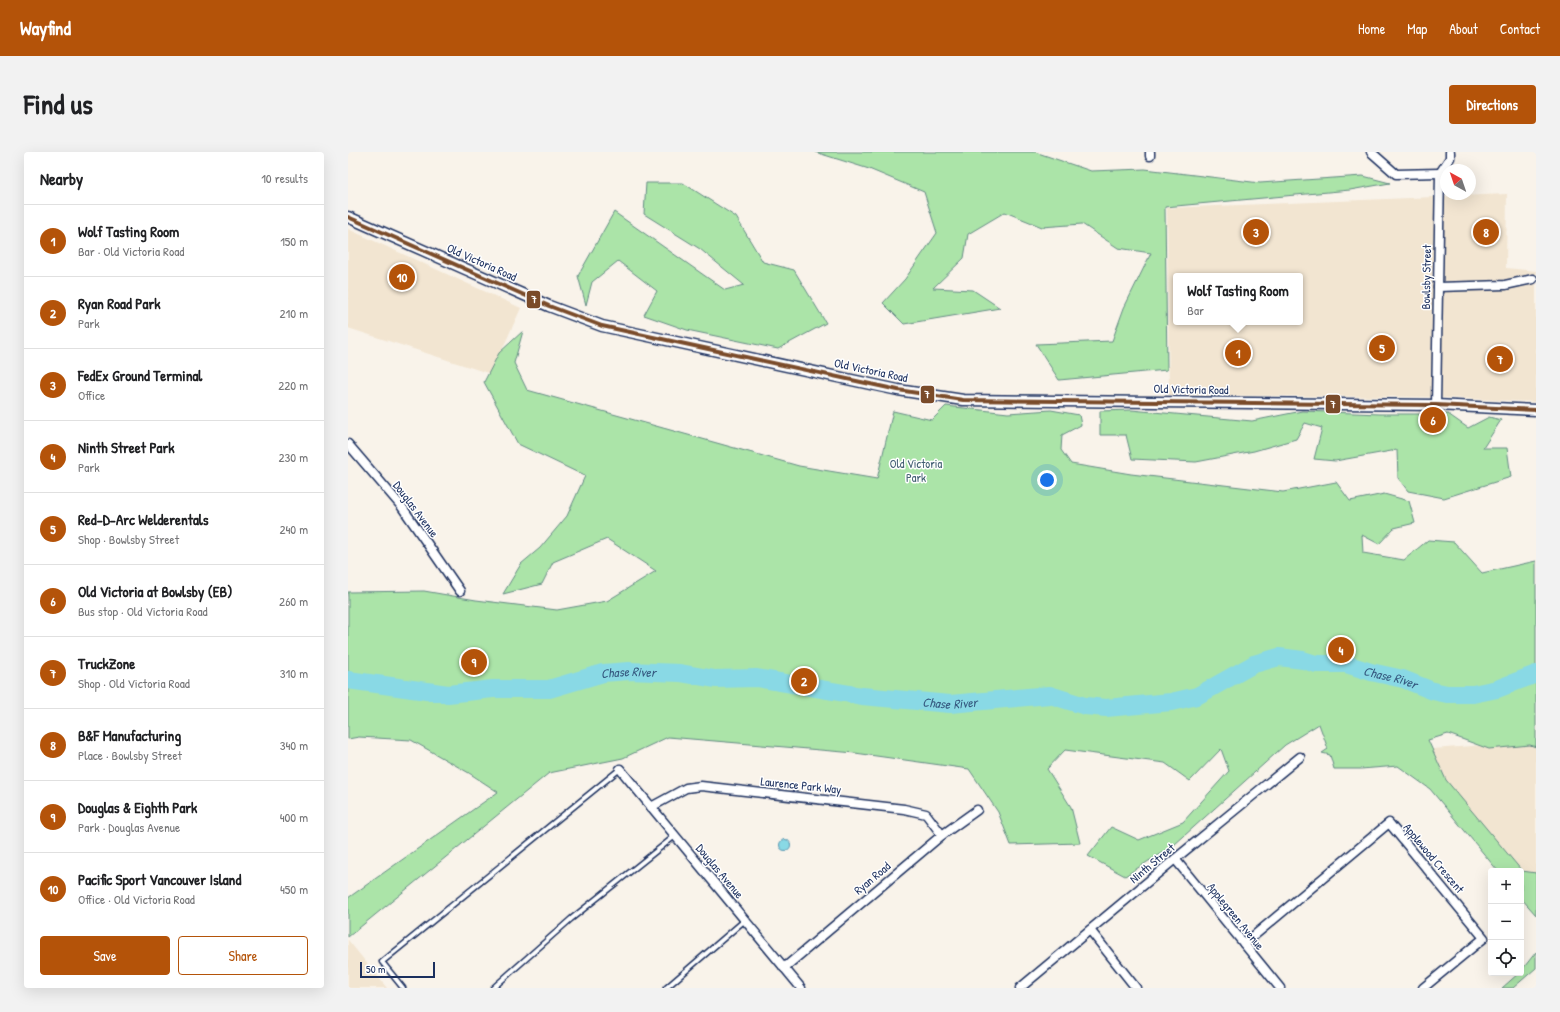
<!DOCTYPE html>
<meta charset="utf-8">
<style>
:root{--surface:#fff;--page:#f2f2f2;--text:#202124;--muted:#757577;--line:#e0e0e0;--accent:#b45309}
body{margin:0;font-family:"Patrick Hand",sans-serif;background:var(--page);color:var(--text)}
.controls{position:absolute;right:12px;bottom:12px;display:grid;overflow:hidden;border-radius:4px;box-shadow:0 4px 16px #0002}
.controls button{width:36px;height:36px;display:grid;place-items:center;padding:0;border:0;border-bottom:1px solid var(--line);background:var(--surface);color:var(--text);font:20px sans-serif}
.compass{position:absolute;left:1092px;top:12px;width:36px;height:36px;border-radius:50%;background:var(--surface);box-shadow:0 4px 16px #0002;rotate:320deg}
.scale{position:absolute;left:12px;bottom:10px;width:75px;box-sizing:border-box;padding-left:4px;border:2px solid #1b2f5e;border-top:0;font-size:11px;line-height:14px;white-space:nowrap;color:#1b2f5e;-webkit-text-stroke:3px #fff;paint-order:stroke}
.you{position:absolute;left:699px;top:328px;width:14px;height:14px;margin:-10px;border:3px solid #fff;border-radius:50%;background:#1a73e8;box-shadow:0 0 0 6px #1a73e833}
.badge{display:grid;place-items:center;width:26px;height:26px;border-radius:50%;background:var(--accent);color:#fff;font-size:13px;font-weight:700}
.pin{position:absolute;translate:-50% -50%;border:2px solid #fff;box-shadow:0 1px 4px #0006}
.popup{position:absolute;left:825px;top:121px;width:130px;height:52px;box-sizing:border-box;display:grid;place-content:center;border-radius:4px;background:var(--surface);filter:drop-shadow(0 1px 3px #0005);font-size:13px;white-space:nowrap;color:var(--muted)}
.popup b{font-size:15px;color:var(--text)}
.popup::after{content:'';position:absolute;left:50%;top:100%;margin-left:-8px;border:8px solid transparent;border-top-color:var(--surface)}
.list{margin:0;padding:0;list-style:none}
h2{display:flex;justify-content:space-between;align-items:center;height:52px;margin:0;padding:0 16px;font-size:17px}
h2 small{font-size:13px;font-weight:400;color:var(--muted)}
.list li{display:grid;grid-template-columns:26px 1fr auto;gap:12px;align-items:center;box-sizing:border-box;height:72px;padding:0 16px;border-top:1px solid var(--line)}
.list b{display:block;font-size:15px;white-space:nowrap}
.list p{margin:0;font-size:13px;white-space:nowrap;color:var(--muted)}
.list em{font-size:13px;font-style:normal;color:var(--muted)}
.actions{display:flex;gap:8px;padding:12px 16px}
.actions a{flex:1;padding:9px 0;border:1px solid var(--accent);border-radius:4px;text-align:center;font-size:14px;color:var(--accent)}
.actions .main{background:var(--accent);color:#fff}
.icon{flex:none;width:22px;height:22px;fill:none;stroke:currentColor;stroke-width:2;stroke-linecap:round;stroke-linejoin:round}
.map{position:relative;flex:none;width:1188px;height:836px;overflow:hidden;border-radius:4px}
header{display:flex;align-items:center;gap:24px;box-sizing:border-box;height:56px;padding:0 20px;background:var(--accent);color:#fff}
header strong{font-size:19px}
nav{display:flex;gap:22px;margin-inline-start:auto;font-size:14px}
.intro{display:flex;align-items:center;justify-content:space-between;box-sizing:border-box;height:96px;padding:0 24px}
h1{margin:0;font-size:28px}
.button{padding:10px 18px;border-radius:4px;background:var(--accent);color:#fff;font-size:14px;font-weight:700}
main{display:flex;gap:24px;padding:0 24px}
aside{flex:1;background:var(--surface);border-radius:4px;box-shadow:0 4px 16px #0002}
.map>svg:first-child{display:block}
.built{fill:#f2e5d1;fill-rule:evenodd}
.green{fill:#abe4a8;stroke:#638a83}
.water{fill:#89d9e5;stroke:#5d95af}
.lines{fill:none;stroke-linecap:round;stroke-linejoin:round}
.river{stroke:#89d9e5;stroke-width:18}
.service-casing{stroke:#1b2f5e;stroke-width:7}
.minor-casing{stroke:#1b2f5e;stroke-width:11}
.tertiary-casing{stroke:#1b2f5e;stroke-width:13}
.service{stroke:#fff;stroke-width:4}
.minor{stroke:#fff;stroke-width:8}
.tertiary{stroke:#fff;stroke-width:10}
.bus-1-casing{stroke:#fff;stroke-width:7}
.bus-1{stroke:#7a4b2a;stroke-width:4}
.labels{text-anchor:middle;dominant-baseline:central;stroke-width:3;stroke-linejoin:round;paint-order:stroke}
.street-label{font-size:12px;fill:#1b2f5e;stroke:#fff}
.park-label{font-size:12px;fill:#3f5c70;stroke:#fff}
.water-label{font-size:13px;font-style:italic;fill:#365a80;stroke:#fff}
.line-badge{stroke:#fff;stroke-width:1.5}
.badge-label{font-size:11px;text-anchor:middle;font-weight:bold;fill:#fff}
</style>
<header>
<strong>Wayfind</strong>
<nav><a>Home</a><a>Map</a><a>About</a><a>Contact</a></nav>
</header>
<div class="intro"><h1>Find us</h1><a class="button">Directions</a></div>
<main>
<aside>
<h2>Nearby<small>10 results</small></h2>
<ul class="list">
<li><span class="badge">1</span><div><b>Wolf Tasting Room</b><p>Bar · Old Victoria Road</p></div><em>150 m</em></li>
<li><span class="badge">2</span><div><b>Ryan Road Park</b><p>Park</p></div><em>210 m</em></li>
<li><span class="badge">3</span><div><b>FedEx Ground Terminal</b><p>Office</p></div><em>220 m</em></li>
<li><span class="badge">4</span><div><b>Ninth Street Park</b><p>Park</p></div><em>230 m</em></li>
<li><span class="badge">5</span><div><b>Red-D-Arc Welderentals</b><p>Shop · Bowlsby Street</p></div><em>240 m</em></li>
<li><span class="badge">6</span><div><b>Old Victoria at Bowlsby (EB)</b><p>Bus stop · Old Victoria Road</p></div><em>260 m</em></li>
<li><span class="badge">7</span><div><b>TruckZone</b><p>Shop · Old Victoria Road</p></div><em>310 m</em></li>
<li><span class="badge">8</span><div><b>B&amp;F Manufacturing</b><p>Place · Bowlsby Street</p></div><em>340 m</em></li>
<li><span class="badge">9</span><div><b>Douglas &amp; Eighth Park</b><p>Park · Douglas Avenue</p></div><em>400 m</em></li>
<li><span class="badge">10</span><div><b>Pacific Sport Vancouver Island</b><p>Office · Old Victoria Road</p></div><em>450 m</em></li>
</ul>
<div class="actions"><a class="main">Save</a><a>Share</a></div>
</aside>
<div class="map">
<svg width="1188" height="836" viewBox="0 0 1188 836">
<rect width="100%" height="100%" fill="#f9f3ea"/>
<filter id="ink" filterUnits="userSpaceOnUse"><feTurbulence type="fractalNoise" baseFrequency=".025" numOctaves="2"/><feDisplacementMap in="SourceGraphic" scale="8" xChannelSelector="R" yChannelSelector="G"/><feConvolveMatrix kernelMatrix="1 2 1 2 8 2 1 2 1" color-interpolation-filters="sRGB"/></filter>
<g filter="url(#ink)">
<g class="built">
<path d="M1159 42 1158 116 1188 119V250L1079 245 821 243 819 56ZM828 124H952V170H828Z"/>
<path d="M0 77 173 156 143 222 0 176Z"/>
<path d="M1176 590 1188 592V756L1173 719 1072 598Z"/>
<path d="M0 788 39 836H0Z"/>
</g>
<g class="green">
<path d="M467 0H687L743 19 797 17 912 31 1015 24 1042 31 1002 38 817 55 819 218 711 228 688 192 764 189 776 156 803 101 770 96 734 72 694 75 657 60 620 82 616 106 585 136 625 138 652 156 556 172 535 151 557 127 589 81 576 40 521 17Z"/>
<path d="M298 31H335L388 65 415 110 446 118 478 171 430 197 339 178 296 163 309 139 270 109 244 130 238 153 230 124 266 60 377 138 396 133 352 97 296 62Z"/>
<path d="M175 179 166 211 179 238 451 314 529 327 545 259 584 268 598 254 660 261 703 258 731 263 733 273 714 283 713 298 723 312 783 322 935 340 988 330 1002 349 1036 342 1061 349 1067 371 1046 376 1031 392 1014 383 1015 401 1056 408 1080 388 1106 390 1134 421 1188 409V595L1182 593 1141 597 1100 582 1080 588 1098 628 1174 719 1188 721V763L1173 746V719H1150L1082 637 1050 614 1013 617H986L982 603 974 601 980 597 971 572 937 593 826 693 777 724 740 704 763 675 791 688 835 670 881 619 873 597 842 629 817 611 717 598 699 617 723 655 732 691 663 693 650 660 621 617 507 601 320 585 275 606 201 621 0 785V746L150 640 121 621 63 588 11 585 0 587V440L76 439 128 448 209 458 259 449 308 419 259 387 205 410 194 432 155 442 173 412 192 396 219 364 237 324 170 292 136 230 151 201Z"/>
<path d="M783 258 904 269 954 259 1032 262H1100L1120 276 1141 265 1153 268 1135 296H1159L1163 325 1096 346 1060 339 1050 326 1049 298 987 309 966 307 974 276 957 271 948 287 906 299 848 310 784 307 778 283H752V259Z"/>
<path d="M1188 800V816L1165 836H1154L1171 821H1173V819Z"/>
</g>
<circle class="water" cx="437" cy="693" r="5.5"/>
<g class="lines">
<path class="river" id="s1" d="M0 528 100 542 145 537H201L255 521 281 519 332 521 367 527 409 526 514 544 602 552 702 543 737 554 758 556 823 550 849 544 906 512 931 505 955 508 968 512H998L1023 520 1055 527 1085 539 1099 542H1125L1149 537 1188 522"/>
<defs>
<g id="service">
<path d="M55 836 34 810 272 617"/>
<path d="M145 836 223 767 327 684"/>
<path d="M318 836 397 768"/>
</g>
<g id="minor">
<path d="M802 0V4"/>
<path d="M1023 0 1048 22 1092 21"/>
<path d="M1090 135 1157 133 1185 127"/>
<path d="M1088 253 1092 21 1102 6V0"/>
<path d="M0 292 54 355 112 439"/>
<path d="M272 617 453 836"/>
<path d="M303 655 338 636 353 634 556 657 578 662 594 683"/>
<path d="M827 707 932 836"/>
<path d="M742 778 788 836"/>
<path d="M896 792 1041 671 1136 786 1075 836"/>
<path d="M436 816 594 683 629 658"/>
<path d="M672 836 827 707 952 605"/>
</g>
<path id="tertiary" d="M0 65 201 154 254 174 550 238 615 248 1088 253 1188 258"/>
</defs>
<use href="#service" class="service-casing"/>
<use href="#minor" class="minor-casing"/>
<use href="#tertiary" class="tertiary-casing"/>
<use href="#service" class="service"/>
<use href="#minor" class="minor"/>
<use href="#tertiary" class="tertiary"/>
<defs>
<path id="bus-1" d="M0 65 201 154 254 174 550 238 615 248 1088 253 1188 258"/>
</defs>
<use href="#bus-1" class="bus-1-casing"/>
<use href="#bus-1" class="bus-1"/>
</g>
</g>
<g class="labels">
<g class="street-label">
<text transform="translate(134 110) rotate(24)">Old Victoria Road</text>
<text transform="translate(1078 125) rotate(-89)">Bowlsby Street</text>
<text transform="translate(523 218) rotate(12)">Old Victoria Road</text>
<text transform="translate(843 237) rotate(1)">Old Victoria Road</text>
<text transform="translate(68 357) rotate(53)">Douglas Avenue</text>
<text transform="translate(453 633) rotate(6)">Laurence Park Way</text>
<text transform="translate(1086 706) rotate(50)">Applewood Crescent</text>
<text transform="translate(804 711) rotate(-40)">Ninth Street</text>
<text transform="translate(372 719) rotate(50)">Douglas Avenue</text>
<text transform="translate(524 726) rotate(-40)">Ryan Road</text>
<text transform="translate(888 764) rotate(51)">Applegreen Avenue</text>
</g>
<g class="park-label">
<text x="568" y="311">Old Victoria<tspan x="568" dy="14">Park</tspan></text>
</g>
<g class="water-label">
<text stroke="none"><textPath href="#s1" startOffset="284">Chase River</textPath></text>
<text stroke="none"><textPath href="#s1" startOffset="1064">Chase River</textPath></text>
<text stroke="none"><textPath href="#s1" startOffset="608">Chase River</textPath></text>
</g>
</g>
<g class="line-badge">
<rect x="178" y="138" width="15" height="19" rx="4" fill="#7a4b2a"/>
<rect x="572" y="233" width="15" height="19" rx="4" fill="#7a4b2a"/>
<rect x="977" y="242" width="16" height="20" rx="4" fill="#7a4b2a"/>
</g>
<g class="badge-label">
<text x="186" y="151">7</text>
<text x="579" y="246">7</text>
<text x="985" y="256">7</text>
</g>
</svg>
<div class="controls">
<button>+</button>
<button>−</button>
<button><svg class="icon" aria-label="locate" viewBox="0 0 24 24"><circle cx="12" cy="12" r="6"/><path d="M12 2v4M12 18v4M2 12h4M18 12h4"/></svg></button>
</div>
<svg class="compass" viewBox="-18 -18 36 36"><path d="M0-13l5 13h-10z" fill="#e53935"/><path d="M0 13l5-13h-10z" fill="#757577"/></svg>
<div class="scale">50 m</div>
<div class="you"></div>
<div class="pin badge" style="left:890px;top:201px">1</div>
<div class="popup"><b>Wolf Tasting Room</b>Bar</div>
<div class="pin badge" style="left:456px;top:529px">2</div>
<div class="pin badge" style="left:908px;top:80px">3</div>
<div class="pin badge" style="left:993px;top:498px">4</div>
<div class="pin badge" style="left:1034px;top:196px">5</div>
<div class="pin badge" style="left:1085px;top:268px">6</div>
<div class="pin badge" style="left:1152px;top:207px">7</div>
<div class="pin badge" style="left:1138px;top:80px">8</div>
<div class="pin badge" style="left:126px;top:510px">9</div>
<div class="pin badge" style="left:54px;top:125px">10</div>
</div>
</main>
